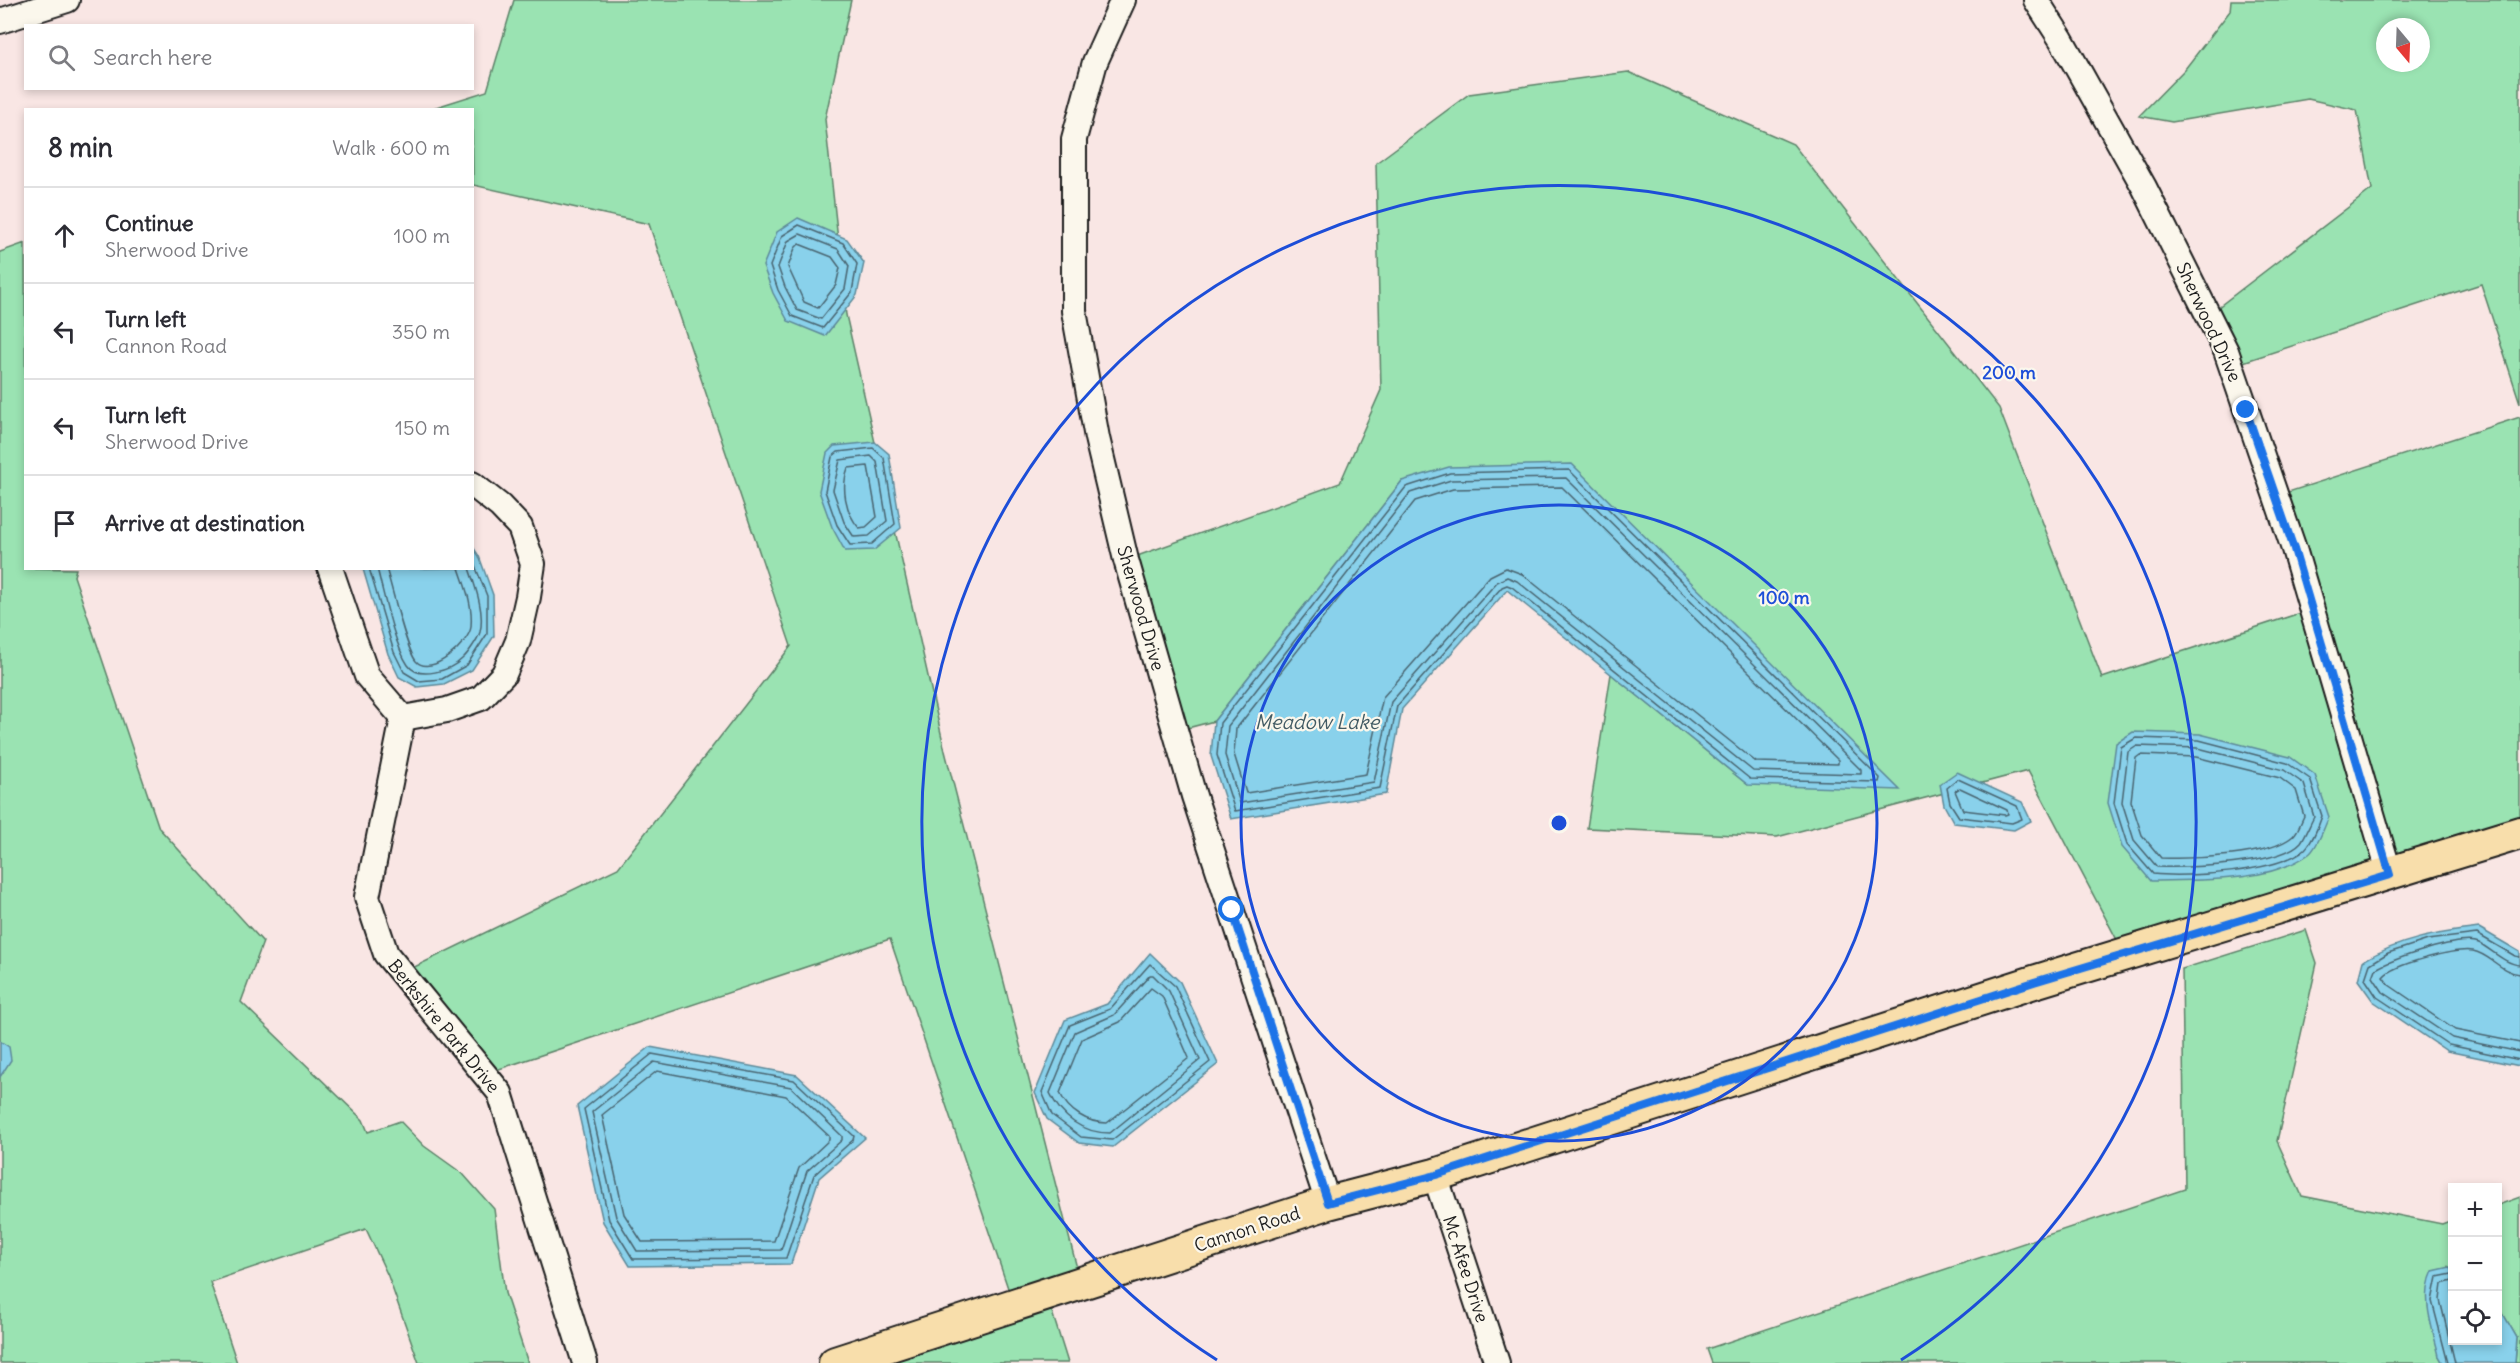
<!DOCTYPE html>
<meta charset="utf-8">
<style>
:root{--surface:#fff;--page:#f2f2f3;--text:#2b2b33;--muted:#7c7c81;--line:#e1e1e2}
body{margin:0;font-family:Delius,sans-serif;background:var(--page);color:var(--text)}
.controls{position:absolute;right:18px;bottom:18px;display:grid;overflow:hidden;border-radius:0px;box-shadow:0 3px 9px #0003}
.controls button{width:54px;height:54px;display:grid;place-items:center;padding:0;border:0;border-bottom:2px solid var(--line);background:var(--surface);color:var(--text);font:30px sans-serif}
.compass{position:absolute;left:2376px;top:18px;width:54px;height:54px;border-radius:50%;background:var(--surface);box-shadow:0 3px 9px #0003;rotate:161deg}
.stop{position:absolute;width:18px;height:18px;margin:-14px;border:4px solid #1a73e8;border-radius:50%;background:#fff}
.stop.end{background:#1a73e8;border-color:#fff;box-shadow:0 2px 6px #0008}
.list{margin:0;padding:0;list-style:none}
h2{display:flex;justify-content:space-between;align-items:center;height:78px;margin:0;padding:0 24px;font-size:26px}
h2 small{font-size:20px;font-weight:400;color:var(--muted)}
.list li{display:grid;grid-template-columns:39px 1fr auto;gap:18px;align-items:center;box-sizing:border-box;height:96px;padding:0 24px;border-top:2px solid var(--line)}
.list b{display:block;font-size:22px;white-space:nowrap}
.list p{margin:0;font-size:20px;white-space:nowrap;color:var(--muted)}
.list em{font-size:20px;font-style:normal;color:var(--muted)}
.icon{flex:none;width:33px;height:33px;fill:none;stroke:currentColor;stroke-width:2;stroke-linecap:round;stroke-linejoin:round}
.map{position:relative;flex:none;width:2520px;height:1363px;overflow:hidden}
.search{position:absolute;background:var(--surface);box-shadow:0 3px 9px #0003;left:24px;top:24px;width:450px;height:66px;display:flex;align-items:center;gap:15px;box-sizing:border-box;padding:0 21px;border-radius:0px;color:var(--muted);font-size:22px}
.panel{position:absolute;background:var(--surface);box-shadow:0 3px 9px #0003;left:24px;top:108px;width:450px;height:462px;border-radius:0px}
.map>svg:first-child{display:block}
.green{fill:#9ae3b2;stroke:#5b8067;stroke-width:1.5;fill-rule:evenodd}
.water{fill:#89d1eb;stroke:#5d8998;stroke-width:1.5}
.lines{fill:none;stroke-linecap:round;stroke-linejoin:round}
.shore{stroke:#48646f;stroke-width:1.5}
.minor-casing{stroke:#1c1c1c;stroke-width:28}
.major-casing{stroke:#1c1c1c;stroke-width:36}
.minor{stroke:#fbf7ec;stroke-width:24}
.major{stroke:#f8deab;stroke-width:32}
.route{stroke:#1a73e8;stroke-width:8}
.ring{fill:none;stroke:#1d4ed8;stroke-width:3}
.labels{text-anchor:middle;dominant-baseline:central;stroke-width:4.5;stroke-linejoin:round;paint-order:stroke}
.street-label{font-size:18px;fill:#1c1c1c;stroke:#fbf7ec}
.water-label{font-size:20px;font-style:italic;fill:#425b64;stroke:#fbf7ec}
.centre{fill:#1d4ed8;stroke:#fbf7ec;stroke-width:3}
.ring-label{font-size:18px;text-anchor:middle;font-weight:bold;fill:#1d4ed8;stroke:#fbf7ec;stroke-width:4.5;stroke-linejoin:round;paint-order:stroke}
</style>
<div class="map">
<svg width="2520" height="1363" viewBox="0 0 2520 1363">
<rect width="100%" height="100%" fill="#f9e6e4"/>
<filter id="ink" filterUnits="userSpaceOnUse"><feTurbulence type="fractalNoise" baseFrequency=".0167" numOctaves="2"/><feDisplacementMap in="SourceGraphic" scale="12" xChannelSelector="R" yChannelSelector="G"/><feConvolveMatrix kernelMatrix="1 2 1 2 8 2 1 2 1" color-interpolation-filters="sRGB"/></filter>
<g filter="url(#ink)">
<g class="green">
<path d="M514 0H851L825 119 846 315 945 751 1081 1284 1014 1306 890 939 484 1074 402 973 618 868 791 646 649 224 473 185 472 110 430 109 487 91Z"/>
<path d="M2231 0H2520V403L2481 284 2231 366 2208 315 2372 189 2357 110 2308 99 2172 122 2139 116 2185 69 2230 11ZM2385 27H2421V63H2385Z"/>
<path d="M1628 72 1793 144 1999 408 2102 678 2312 609 2276 496 2520 417V833L2125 955 2028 771 1777 837 1587 828 1611 674 1748 785 1402 481 1214 721 1176 731 1126 560 1340 483 1381 390 1376 163 1469 94Z"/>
<path d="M25 243 26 568 76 569 74 576 159 828 263 942 241 1002 363 1120 368 1132 400 1121 424 1146 463 1174 494 1209 505 1293 528 1363H419L388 1276 366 1229 210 1282 237 1363H0V252Z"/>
<path d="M2306 930 2317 963 2277 1141 2302 1196 2442 1224 2452 1220V1270L2449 1267 2439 1356 2443 1363H1712L1707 1349 2185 1189 2182 969Z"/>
<path d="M2520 1197V1363H2515L2517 1338 2498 1305V1205Z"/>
<path d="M1047 1296 1068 1363H836Z"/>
</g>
<g class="water">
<path d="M798 218 847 239 864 263 857 295 825 336 788 321 773 293 763 266 777 232Z"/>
<path d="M875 442 889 454 901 528 874 550 845 551 832 527 819 491 827 453 834 446Z"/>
<path d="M1572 464 1900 790 1748 785 1507 590 1402 709 1386 794 1231 819 1211 756 1214 721 1402 481 1449 467Z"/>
<path d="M473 547 479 556 493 595 494 636 472 670 444 684 417 687 399 677 388 654 363 569 472 568Z"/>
<path d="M2133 732 2200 734 2290 757 2315 775 2329 817C2324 827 2318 847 2309 854 2269 883 2198 880 2151 881L2122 847 2108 803 2116 743Z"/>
<path d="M1957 772 2022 802 2031 821 2014 830 1954 823 1944 805 1940 784Z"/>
<path d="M2479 928 2520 952V1066L2447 1051 2373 1001 2358 980 2363 961C2400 939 2437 933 2479 928Z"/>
<path d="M1150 953 1180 982 1218 1064 1113 1147 1079 1143 1047 1119 1035 1093 1065 1020 1107 1004Z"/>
<path d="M0 1041 9 1047 11 1060 0 1077Z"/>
<path d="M650 1047 797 1075 865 1138 819 1178 791 1264 630 1266 603 1222 577 1106Z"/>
<path d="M2450 1267 2452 1270V1340H2498V1305L2517 1338 2515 1363H2443L2439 1356C2433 1329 2420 1298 2433 1271Z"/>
</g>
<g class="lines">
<g class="shore">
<path d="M799 225 843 243 857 264 852 292 823 328 792 316 778 290 770 266 782 236Z"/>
<path d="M800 234 838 249 849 266 845 289 821 319 797 310 785 287 778 267 788 241Z"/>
<path d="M799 244 832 257 840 268 836 285 818 308 804 302 788 267 795 248Z"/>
<path d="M873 448 884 458 895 524 872 544 850 545 837 525 825 491 832 457 838 452Z"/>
<path d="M871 456 877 462 887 521 869 536 854 537 844 522 833 490 840 460Z"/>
<path d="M868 466 877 517 866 527 859 528C845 512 841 487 848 468Z"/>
<path d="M1569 470 1880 778 1879 782 1750 779 1512 587 1507 585 1502 587 1397 706 1380 788 1235 811 1217 755 1220 723 1406 487 1450 473Z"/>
<path d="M1566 478 1861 770V774L1753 771 1517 581 1507 577 1497 582 1391 702 1374 782 1240 803 1225 755 1228 726 1410 493 1451 480Z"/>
<path d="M1562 487 1838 760V764L1756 762 1522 574 1506 568 1490 576 1383 697 1366 774 1246 793 1234 754 1236 729 1415 501 1453 489Z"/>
<path d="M369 568 394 652 404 672 419 681 442 679 467 665 487 634V596L472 558"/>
<path d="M377 568C384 595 394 644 408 665 419 681 451 670 462 659 468 654 478 639 480 632 485 612 475 586 469 568"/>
<path d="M386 568C392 587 406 649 416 661 431 678 469 643 471 627 473 606 466 588 459 568"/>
<path d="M2136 738 2199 740 2287 763 2310 779 2322 816C2319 825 2312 842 2305 849 2279 872 2188 878 2153 874L2127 844 2114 803 2121 747Z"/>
<path d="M2137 746 2198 748 2284 770 2304 784 2314 817C2310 824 2306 835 2301 842 2281 865 2188 868 2157 867L2134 840 2122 802 2128 752Z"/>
<path d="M2140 755 2196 757 2280 778 2296 790 2304 816C2301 822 2298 832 2293 836 2269 857 2193 859 2161 858L2142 835 2131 801 2136 758Z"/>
<path d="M1958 779 2017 806 2022 819 2012 823 1959 817 1950 803 1947 788Z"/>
<path d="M1960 788 2007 810 2008 814 2005 815 1963 810 1955 791Z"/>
<path d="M2520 957 2515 956 2477 934 2428 940 2388 953 2370 964 2365 979 2377 997 2449 1045 2520 1060"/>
<path d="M1150 964 1175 986 1210 1062 1112 1140 1081 1137 1052 1115 1042 1092 1070 1025 1110 1009Z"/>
<path d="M2520 965C2505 964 2492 950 2479 943 2461 935 2393 959 2376 969L2373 977 2383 992 2452 1038 2520 1052"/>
<path d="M2520 974C2501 973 2490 954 2473 951 2457 948 2393 964 2383 977L2389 985 2455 1030 2520 1043"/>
<path d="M1150 975H1153L1169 991 1200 1060 1110 1133C1082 1133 1061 1117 1050 1093L1075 1032 1114 1015Z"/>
<path d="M1151 988 1162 996 1189 1058 1107 1123C1087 1123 1068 1111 1060 1093L1082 1039 1120 1022Z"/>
<path d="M652 1054 794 1080 854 1136 853 1140 814 1175 786 1258 633 1259 609 1220 584 1109Z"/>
<path d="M654 1062 791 1087 842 1136V1140L807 1171 781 1250 637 1251 616 1217 592 1112Z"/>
<path d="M657 1071 786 1096 829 1136V1140L799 1168 774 1241 642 1242 624 1214 602 1115Z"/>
<path d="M2452 1281 2442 1284 2440 1300 2455 1363"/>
<path d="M2448 1363 2432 1301 2437 1277 2452 1274"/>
</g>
<defs>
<g id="minor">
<path d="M1123 0 1095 62 1074 139V311L1097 438 1126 560 1194 796 1328 1203"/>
<path d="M2036 0 2061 39 2144 187 2226 351 2294 549 2390 875"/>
<path d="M0 21 67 0"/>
<path d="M330 568 367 676 403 718"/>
<path d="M403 718 367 897 386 954 500 1093 585 1363"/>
<path d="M403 718 447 710 481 698 504 674 518 641 528 597 533 564 520 527 500 506 472 484"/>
<path d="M1435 1175 1497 1363"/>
</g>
<path id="major" d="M835 1363 1328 1203 1435 1175 2034 982 2520 833"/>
</defs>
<use href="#minor" class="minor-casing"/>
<use href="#major" class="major-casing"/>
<use href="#minor" class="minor"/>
<use href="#major" class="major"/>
</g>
</g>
<g class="lines" filter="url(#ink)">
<path class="route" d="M1232 910 1328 1203 1436 1175 2034 982 2390 875 2294 549 2246 410"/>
</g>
<g class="ring">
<circle cx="1559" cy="823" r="318"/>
<path d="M1217 1360A637 637 0 1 1 1901 1360"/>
</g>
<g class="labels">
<g class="street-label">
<text transform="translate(2209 322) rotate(65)">Sherwood Drive</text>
<text transform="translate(1141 608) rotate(74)">Sherwood Drive</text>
<text transform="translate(444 1026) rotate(51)">Berkshire Park Drive</text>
<text transform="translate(1247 1229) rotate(-18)">Cannon Road</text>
<text transform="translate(1466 1269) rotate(72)">Mc Afee Drive</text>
</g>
<g class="water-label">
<text x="1317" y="721">Meadow Lake</text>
</g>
</g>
<circle cx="1559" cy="823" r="9" class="centre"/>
<g class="ring-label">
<text x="2009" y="379">200 m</text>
<text x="1784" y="604">100 m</text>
</g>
</svg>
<div class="controls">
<button>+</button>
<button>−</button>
<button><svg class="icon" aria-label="locate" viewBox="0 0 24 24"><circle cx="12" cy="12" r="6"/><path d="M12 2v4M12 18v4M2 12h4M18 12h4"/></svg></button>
</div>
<svg class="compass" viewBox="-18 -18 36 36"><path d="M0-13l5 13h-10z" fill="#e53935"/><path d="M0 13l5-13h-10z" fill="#7c7c81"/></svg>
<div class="stop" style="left:1232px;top:910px"></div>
<div class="stop end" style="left:2246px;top:410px"></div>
<div class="search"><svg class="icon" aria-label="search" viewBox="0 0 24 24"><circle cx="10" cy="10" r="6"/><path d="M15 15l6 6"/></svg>Search here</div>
<section class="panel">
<h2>8 min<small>Walk · 600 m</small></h2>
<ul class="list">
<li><svg class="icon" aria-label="ahead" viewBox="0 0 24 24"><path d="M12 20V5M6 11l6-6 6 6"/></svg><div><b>Continue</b><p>Sherwood Drive</p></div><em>100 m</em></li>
<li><svg class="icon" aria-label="left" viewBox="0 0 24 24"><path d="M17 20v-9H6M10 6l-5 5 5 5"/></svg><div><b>Turn left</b><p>Cannon Road</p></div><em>350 m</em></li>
<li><svg class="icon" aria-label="left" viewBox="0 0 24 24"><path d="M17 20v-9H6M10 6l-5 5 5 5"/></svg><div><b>Turn left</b><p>Sherwood Drive</p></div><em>150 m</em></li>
<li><svg class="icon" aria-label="arrive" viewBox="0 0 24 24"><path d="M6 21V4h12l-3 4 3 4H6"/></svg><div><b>Arrive at destination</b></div></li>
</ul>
</section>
</div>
